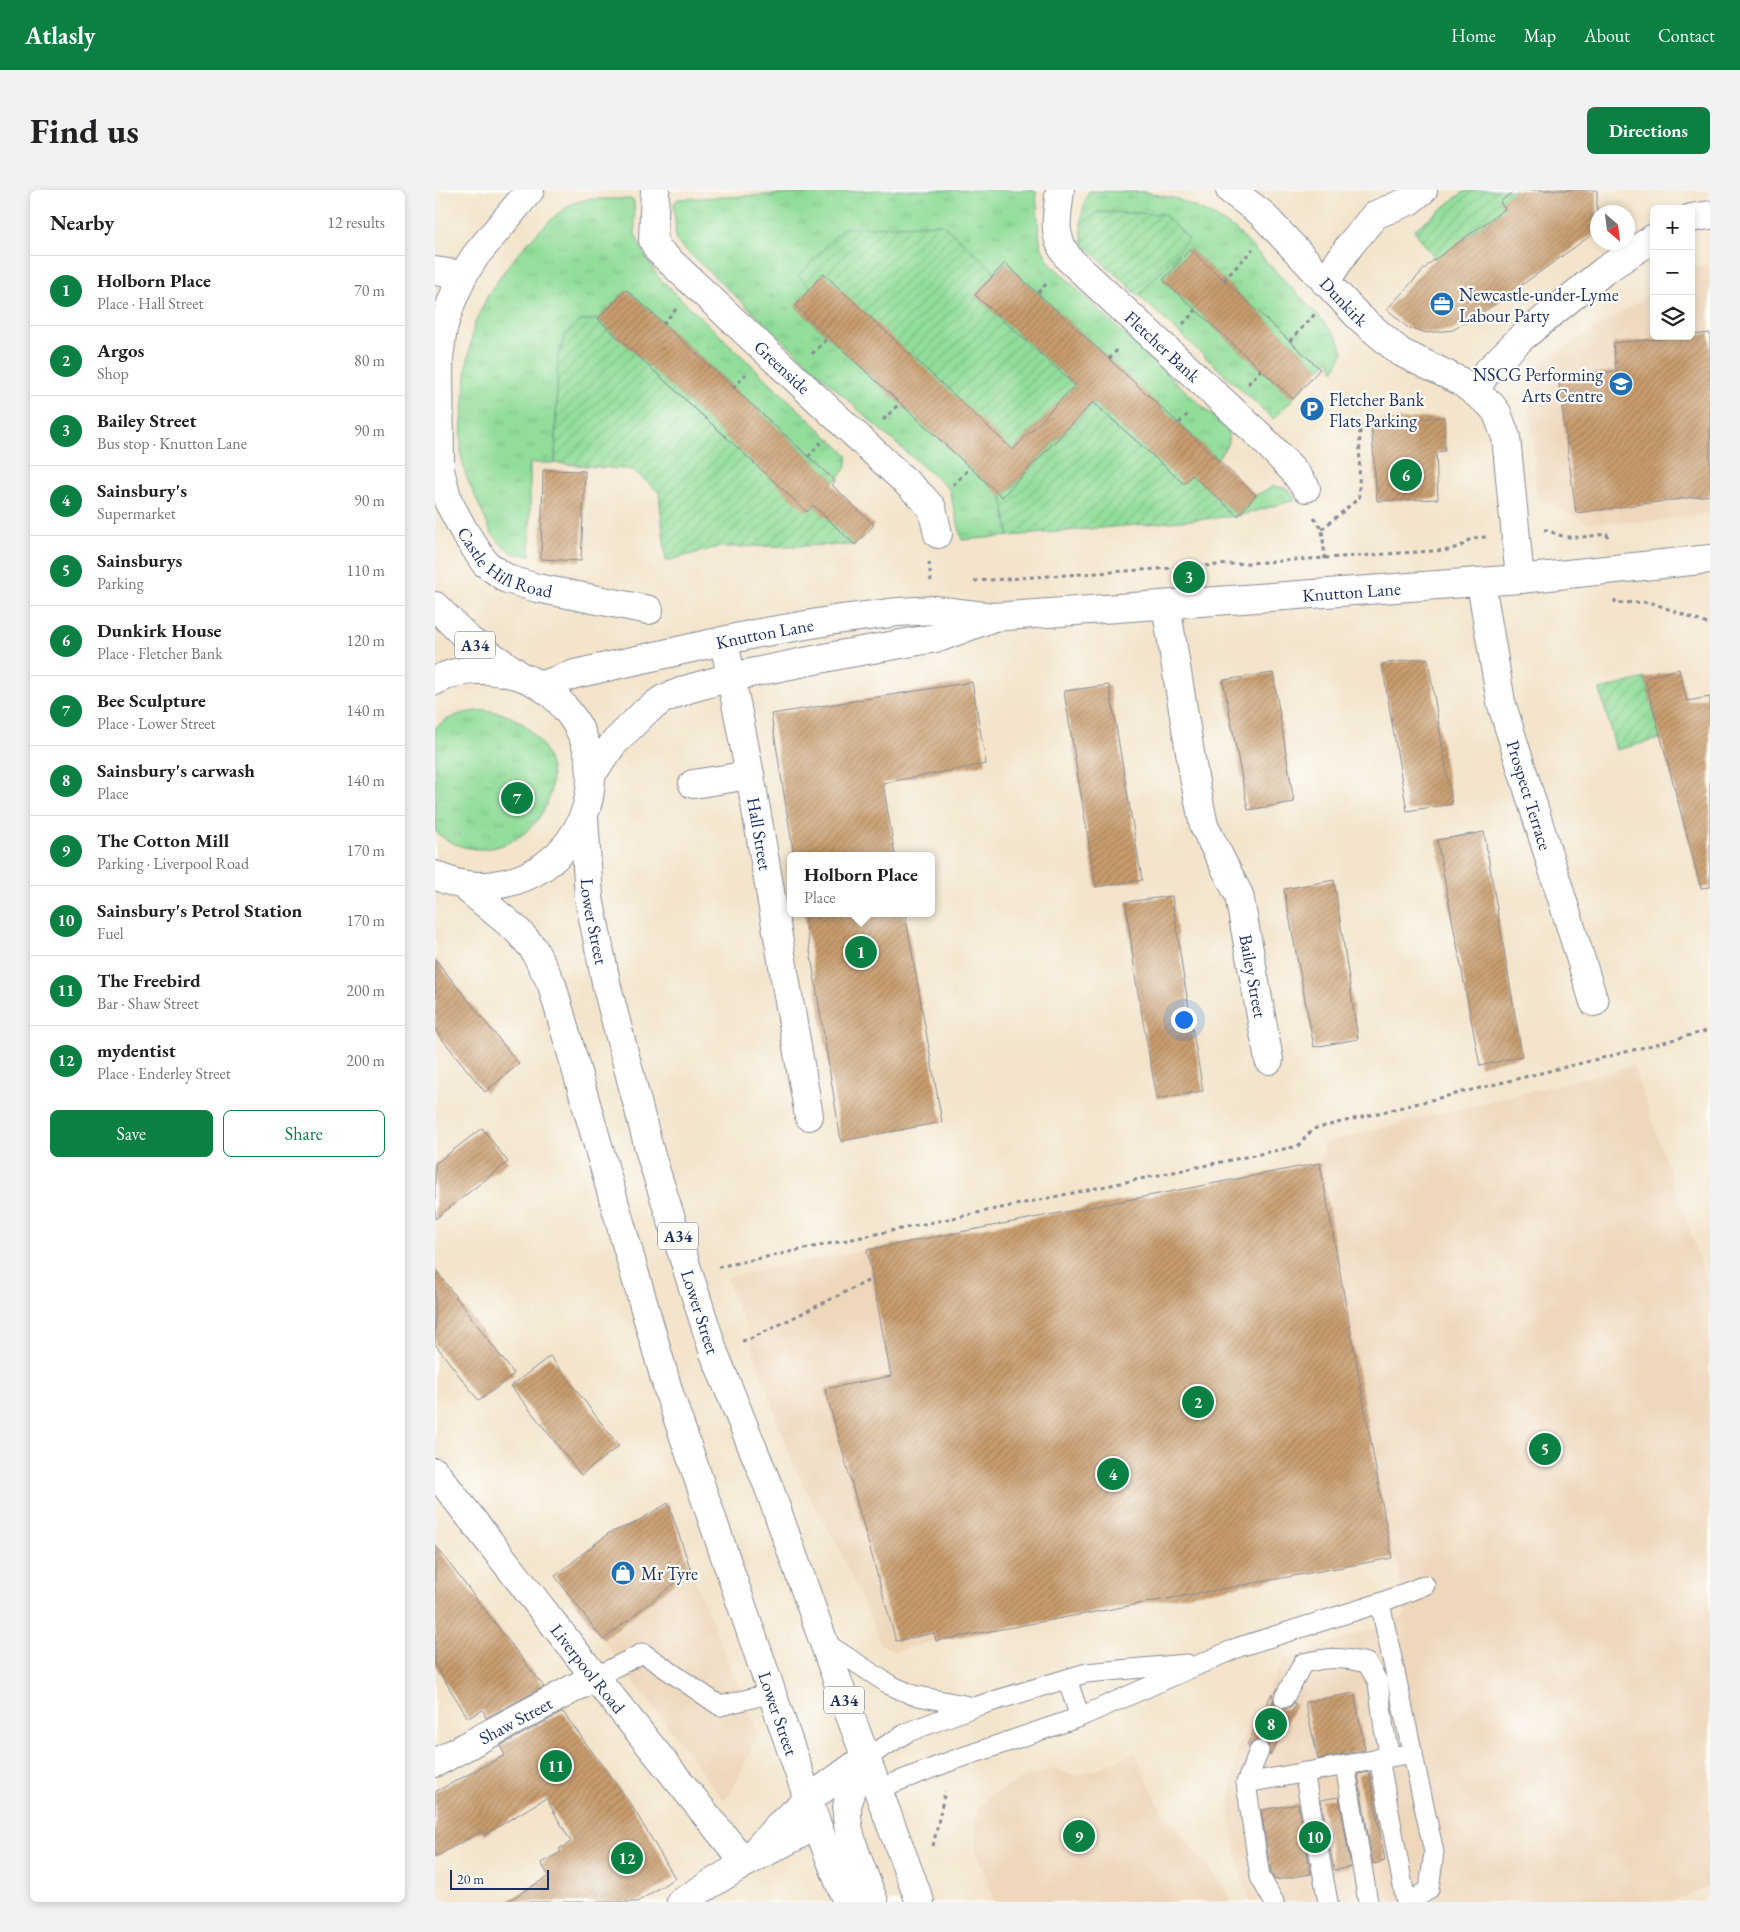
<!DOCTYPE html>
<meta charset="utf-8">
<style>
:root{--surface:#fff;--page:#f2f2f2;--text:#202124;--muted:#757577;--line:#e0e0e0;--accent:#0b8043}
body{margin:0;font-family:"EB Garamond",serif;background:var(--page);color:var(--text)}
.controls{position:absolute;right:15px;top:15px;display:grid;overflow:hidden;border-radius:8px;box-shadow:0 2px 8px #0003}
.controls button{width:45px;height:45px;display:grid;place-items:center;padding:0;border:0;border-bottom:1px solid var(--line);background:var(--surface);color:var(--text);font:25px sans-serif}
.compass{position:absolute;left:1155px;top:15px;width:45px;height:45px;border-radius:50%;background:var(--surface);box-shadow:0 2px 8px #0003;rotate:152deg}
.scale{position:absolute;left:15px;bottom:12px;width:99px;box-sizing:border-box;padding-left:5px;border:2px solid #1b2f5e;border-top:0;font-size:14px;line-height:18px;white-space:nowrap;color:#1b2f5e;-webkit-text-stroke:4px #fdfcf7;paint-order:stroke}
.you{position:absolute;left:748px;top:829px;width:18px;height:18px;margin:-12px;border:4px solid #fff;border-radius:50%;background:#1a73e8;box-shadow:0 0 0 8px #1a73e833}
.badge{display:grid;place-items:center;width:32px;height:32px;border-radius:50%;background:var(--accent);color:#fff;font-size:16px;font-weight:700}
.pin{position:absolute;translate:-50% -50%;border:2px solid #fff;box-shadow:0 1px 5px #0006}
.popup{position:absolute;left:352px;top:662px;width:148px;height:65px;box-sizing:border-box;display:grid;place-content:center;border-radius:8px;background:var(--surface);filter:drop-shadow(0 1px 4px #0005);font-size:16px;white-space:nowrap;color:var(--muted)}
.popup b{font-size:19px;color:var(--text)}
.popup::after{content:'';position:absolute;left:50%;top:100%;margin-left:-10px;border:10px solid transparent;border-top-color:var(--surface)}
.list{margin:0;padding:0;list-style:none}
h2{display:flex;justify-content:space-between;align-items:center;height:65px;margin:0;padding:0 20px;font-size:21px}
h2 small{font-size:16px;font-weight:400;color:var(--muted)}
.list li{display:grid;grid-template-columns:32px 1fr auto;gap:15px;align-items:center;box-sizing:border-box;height:70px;padding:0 20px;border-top:1px solid var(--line)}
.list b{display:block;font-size:19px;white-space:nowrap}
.list p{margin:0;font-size:16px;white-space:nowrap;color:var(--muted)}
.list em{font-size:16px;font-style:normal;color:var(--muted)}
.actions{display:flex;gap:10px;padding:15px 20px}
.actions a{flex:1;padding:11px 0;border:1px solid var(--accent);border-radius:8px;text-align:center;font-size:18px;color:var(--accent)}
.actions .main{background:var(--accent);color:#fff}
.icon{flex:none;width:28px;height:28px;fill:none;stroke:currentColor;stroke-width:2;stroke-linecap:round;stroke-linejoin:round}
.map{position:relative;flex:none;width:1275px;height:1712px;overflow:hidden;border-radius:8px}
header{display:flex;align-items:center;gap:30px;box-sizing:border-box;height:70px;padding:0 25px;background:var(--accent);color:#fff}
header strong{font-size:24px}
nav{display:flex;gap:28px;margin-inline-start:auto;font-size:18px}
.intro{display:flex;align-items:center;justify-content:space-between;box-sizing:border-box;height:120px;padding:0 30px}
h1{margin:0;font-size:35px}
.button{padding:12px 22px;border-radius:8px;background:var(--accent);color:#fff;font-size:18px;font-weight:700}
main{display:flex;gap:30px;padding:0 30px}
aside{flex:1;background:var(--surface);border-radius:8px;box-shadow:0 2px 8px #0003}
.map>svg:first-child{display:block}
.built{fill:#eed7bb}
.grass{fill:url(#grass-tufts);stroke:#56867c}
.garden{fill:url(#garden-furrows);stroke:#56867c}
.building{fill:url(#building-hatch)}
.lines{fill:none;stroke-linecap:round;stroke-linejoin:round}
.lane-casing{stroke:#878a94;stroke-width:21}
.street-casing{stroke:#878a94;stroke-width:30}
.secondary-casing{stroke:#878a94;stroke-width:30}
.highway-casing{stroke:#878a94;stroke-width:30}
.path{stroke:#878a94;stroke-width:3;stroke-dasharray:4 4;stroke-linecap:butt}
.lane{stroke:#fff;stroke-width:19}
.street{stroke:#fff;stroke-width:28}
.secondary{stroke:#fff;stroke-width:28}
.highway{stroke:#fff;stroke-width:28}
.labels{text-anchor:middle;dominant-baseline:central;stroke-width:4.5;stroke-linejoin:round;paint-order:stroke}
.shield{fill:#fdfcf7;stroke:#5f6c8c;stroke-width:1}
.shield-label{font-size:16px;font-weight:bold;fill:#1b2f5e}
.poi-label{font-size:18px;fill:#1b2f5e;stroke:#fdfcf7;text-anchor:start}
.street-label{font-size:18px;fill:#1b2f5e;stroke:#fdfcf7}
</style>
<header>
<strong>Atlasly</strong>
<nav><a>Home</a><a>Map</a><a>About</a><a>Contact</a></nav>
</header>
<div class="intro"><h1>Find us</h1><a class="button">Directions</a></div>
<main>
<aside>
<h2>Nearby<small>12 results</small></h2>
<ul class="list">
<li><span class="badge">1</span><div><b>Holborn Place</b><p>Place · Hall Street</p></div><em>70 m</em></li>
<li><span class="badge">2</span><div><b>Argos</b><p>Shop</p></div><em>80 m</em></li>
<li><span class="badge">3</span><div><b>Bailey Street</b><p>Bus stop · Knutton Lane</p></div><em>90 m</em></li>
<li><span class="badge">4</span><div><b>Sainsbury's</b><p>Supermarket</p></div><em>90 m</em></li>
<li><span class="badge">5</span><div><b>Sainsburys</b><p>Parking</p></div><em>110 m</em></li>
<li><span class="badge">6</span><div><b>Dunkirk House</b><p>Place · Fletcher Bank</p></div><em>120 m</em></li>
<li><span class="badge">7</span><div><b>Bee Sculpture</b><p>Place · Lower Street</p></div><em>140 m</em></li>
<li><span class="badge">8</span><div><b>Sainsbury's carwash</b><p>Place</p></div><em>140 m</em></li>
<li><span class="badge">9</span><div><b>The Cotton Mill</b><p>Parking · Liverpool Road</p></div><em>170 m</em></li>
<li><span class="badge">10</span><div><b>Sainsbury's Petrol Station</b><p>Fuel</p></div><em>170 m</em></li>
<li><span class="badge">11</span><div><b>The Freebird</b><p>Bar · Shaw Street</p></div><em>200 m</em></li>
<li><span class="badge">12</span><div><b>mydentist</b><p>Place · Enderley Street</p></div><em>200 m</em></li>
</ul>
<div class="actions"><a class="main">Save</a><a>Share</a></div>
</aside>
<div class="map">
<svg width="1275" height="1712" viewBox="0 0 1275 1712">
<defs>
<pattern id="grass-tufts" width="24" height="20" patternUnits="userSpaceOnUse" patternTransform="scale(1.25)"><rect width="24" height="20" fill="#91dd99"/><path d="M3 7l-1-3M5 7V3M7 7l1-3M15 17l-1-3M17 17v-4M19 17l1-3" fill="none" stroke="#7cbe86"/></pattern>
<pattern id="garden-furrows" width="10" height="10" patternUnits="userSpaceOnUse" patternTransform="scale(1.25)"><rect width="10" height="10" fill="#91dd99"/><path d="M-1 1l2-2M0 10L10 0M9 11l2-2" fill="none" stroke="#7cbe86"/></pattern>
<pattern id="building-hatch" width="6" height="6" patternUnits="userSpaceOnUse" patternTransform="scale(1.25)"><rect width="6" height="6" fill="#c99c6d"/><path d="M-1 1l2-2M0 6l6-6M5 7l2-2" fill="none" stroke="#a2805d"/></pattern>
</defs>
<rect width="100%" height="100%" fill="#fdfcf7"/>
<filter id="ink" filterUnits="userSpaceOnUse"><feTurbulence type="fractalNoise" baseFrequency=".02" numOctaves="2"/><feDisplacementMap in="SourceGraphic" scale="10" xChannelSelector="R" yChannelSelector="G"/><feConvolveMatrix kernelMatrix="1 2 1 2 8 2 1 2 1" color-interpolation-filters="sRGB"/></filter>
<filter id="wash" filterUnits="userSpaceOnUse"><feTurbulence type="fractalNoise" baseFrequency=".0096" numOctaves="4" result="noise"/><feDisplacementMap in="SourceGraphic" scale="20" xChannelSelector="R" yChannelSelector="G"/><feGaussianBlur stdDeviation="1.12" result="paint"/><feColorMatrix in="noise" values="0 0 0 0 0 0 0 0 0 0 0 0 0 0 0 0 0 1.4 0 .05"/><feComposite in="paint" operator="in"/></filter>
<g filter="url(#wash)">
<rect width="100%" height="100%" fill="#f3e4cb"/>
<g class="built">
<path d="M1275 72V323L1216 331 1154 333 1101 307 1099 260 1093 206 1102 181 1112 169 1219 102V146H1256V79Z"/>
<path d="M1198 876 1275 1101V1697L1248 1708 1227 1712H815L804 1678 794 1621 801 1561 849 1470 971 1426 962 1369 957 1368 501 1451 460 1461 446 1454 402 1354 370 1300 351 1255 315 1149 291 1087 885 973 890 952Z"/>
<path d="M233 1313 256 1380 323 1544 295 1605 288 1610 120 1386 174 1343 198 1334Z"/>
<path d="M700 1563 727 1621 791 1699 796 1712H559L540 1657V1635L544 1618 554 1606 593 1586 620 1578 639 1586 663 1579Z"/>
</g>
<g class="grass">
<path d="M445 0H599L601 2 603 33 606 57 615 73 694 149 793 240 794 253 782 269 570 73 561 82 507 34 376 97 360 116 567 307 574 346 527 350 514 299 442 237 241 51 239 14 243 9Z"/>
<path d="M654 1 710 2 742 9 779 26 801 40 881 123 904 150 908 163 899 181 894 169 885 179 755 59 728 90 858 209 838 229 704 106 754 49 727 24 662 22 646 35 649 14Z"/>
<path d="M154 9H195L199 11 200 43 210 67 225 89 412 265C414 277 407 283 400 291L192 100 163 129 146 131 131 144 123 167 120 273H95V365L79 364 67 355 57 344 31 286 26 265V246L32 175 39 135 53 105 72 77 94 51 121 25 138 13Z"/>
<path d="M839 296 854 299 860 310 803 326 821 305Z"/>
<path d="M50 520C63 522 74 525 85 532 95 538 102 548 108 557 134 603 98 655 49 659 31 660 12 653 0 641V538C15 525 30 522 50 520Z"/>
</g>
<g class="garden">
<path d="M1031 0H1081L1065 12 1086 43 1073 52 1056 28 1037 42 1053 66 1016 91 979 40Z"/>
<path d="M662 22 728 24 754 49 704 106 648 54 646 35Z"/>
<path d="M507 34 561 82 540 105 640 195 578 260 363 86 408 38Z"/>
<path d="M163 129 372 321 396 295 402 299 384 320 420 355 283 357 231 371 224 302 198 280 120 273 123 167 131 144 146 131Z"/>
<path d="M658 212 749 293 778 264 782 269 763 290 803 326 574 346 567 307Z"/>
<path d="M1210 488 1223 537 1256 529 1259 540 1181 560 1165 500Z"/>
</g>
<g id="blocks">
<g class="building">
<path d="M1080 0H1162V41L1056 117 1018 140 992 143 972 137 952 119 995 73 1070 19 1065 12Z"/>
<path d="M755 59 885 179 858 209 728 90Z"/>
<path d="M570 73 821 305 803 326 757 285 749 294 658 212 567 307 360 116 388 83 578 260 640 195 540 105Z"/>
<path d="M192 100 400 291 397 295 439 335 420 355 378 315 372 322 163 129Z"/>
<path d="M1275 143V305L1141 323 1123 187 1181 181 1178 153 1256 146V145Z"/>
<path d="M1009 227 1010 261 1001 262 1003 309 942 311 936 231Z"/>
<path d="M108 280 150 281 146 371 106 369Z"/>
<path d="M982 469H993L1017 614 972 621 947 474Z"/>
<path d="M1244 479 1252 511 1275 507V697L1266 698 1210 488Z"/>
<path d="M838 483 859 612 813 620 788 490Z"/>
<path d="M537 492 551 574 448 593 460 666H359L336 524Z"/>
<path d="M674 495 707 690 661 697 629 501Z"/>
<path d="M1049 642 1087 866 1045 876 1002 650Z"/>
<path d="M899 690 923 849 879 857 849 699Z"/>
<path d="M737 706 748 783 768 901 722 909 701 792 691 712Z"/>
<path d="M369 723H470L507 932 406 951Z"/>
<path d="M0 769 84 874 50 902 0 840Z"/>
<path d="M47 938 73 972 0 1029V974Z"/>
<path d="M885 973 957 1368 501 1451 499 1443 461 1451 390 1199 456 1186 432 1060Z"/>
<path d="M0 1079 79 1184 44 1211 0 1154Z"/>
<path d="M115 1166 184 1256 146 1285 76 1196Z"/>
<path d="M233 1313 256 1380 168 1450 120 1386 174 1343 198 1334Z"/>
<path d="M0 1355 109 1497 51 1528 48 1520 33 1528 0 1475Z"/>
<path d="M837 1503 839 1513 844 1518 850 1519 855 1517 859 1513 861 1514 835 1566 833 1555 829 1551 822 1550 814 1556 812 1555Z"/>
<path d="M919 1503 930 1560 883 1569 870 1512Z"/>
<path d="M128 1522 197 1616 240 1688 202 1712H71L114 1686 106 1673 126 1662 124 1659 136 1652 111 1608 49 1645 47 1641 0 1667V1602L70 1565 65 1556Z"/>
<path d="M934 1582 950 1671 938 1674 923 1584Z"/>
<path d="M904 1607 916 1677 899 1680 886 1610Z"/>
<path d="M863 1614 876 1684 840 1690 836 1683 826 1620Z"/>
</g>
</g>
</g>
<g filter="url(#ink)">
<use href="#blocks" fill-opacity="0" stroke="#878a94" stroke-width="1"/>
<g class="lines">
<defs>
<g id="lane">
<path d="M945 1413 999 1662 994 1699 976 1712"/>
<path d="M389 1452 455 1495 478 1505 539 1517"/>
<path d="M160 1487 208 1463 285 1516 337 1503"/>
<path d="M632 1489 645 1527"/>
<path d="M849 1508 868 1473C894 1467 906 1467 932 1473L943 1492 949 1539 955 1566"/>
<path d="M824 1561 811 1593 978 1563"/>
<path d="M431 1568 473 1542 539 1517 651 1483 752 1474"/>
<path d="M944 1568 971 1712"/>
<path d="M910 1575 933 1712"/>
<path d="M869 1582 893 1712"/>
<path d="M811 1593 825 1687 839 1712"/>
<path d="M443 1599 516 1571 645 1527 804 1457 945 1413 990 1395"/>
</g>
<g id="street">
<path id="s1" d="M95 0 41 65 28 85 16 113 8 138 4 168 5 280 13 311 29 341 50 373 72 389 102 398 214 420"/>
<path id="s2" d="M220 0 218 50 223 60 487 307 497 318 503 344"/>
<path id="s3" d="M625 0C622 29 616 44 634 69L824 245 858 280 871 298"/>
<path id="s4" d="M795 0 826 23 924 127 965 162 1025 191 1056 215 1062 223 1071 247 1085 389"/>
<path d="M1256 28 1275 25"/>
<path d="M0 81 28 85"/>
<path d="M890 92 915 55 940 25 974 11 988 0"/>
<path d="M1040 201 1051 183 1085 149 1170 80 1219 48"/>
<path id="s5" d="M1046 393 1066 512 1159 812"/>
<path id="s6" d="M731 415 759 587 769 636 804 705 834 870"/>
<path id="s7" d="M289 451 315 585 374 926"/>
<path d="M258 594 315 585"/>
<path id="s8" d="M0 1282 160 1487 310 1673"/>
<path id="s9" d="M0 1573 160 1487"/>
</g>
<g id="secondary">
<path id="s10" d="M105 496 140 484 319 444 400 430 463 422 499 420 558 427 1085 389 1275 369"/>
<path d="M156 585 178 554 209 523 228 509 253 499 296 487 404 465 506 447 554 429"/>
<path d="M324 1657 344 1635 374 1609"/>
<path d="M246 1712 310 1673 382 1635"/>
</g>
<g id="highway">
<path d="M0 416 35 451 79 481"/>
<path d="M0 491C24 477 55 478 81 485 100 490 118 503 130 518 187 585 144 685 59 695 39 698 18 694 0 685"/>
<path id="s11" d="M149 627 154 708 172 797 216 966 279 1163 334 1298 410 1512 485 1712"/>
<path id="s12" d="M28 695 82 740 98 758 117 795 234 1203 382 1635 412 1712"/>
<path d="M431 1568C423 1584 413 1600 412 1619 410 1644 430 1687 439 1712"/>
<path d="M374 1609 429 1569"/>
</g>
</defs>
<use href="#lane" class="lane-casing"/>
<use href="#street" class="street-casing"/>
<use href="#secondary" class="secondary-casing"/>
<use href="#highway" class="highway-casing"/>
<g class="path">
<path d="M789 90 818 59"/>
<path d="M603 103 613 92"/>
<path d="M228 134 241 119"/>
<path d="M748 134 761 120"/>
<path d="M855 151 880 124"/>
<path d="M377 164 394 147"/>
<path d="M674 169 684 158"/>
<path d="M813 194 826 180"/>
<path d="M298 198 311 184"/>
<path d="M448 230 465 213"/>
<path d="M744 233 754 223"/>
<path d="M373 267 386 252"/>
<path d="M518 295 535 278"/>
<path d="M879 328 887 339 890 369"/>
<path d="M887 339 924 308 925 234"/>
<path d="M1109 340H1114C1130 352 1153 346 1172 344L1173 351"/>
<path d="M494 372 496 391"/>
<path d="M539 391 1013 360 1026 356 1037 348 1051 347"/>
<path d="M1180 409V413L1215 412 1275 435"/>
<path d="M283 1077 863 956 878 939 1171 867 1275 840"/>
<path d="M307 1151 315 1149 437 1089"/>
<path d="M498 1656 510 1601"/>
</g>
<use href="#lane" class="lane"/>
<use href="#street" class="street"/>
<use href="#secondary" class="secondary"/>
<use href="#highway" class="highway"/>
</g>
</g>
<defs>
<symbol id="office-disc" viewBox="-11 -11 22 22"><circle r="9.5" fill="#1f6fb2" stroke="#fdfcf7"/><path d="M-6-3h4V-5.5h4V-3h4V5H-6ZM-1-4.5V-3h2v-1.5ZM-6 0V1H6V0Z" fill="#fff"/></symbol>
<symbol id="university-disc" viewBox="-11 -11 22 22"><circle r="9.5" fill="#1f6fb2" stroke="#fdfcf7"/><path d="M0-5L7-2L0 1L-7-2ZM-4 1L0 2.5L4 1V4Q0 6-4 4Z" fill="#fff"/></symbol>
<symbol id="parking-disc" viewBox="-11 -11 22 22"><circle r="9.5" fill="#1f6fb2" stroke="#fdfcf7"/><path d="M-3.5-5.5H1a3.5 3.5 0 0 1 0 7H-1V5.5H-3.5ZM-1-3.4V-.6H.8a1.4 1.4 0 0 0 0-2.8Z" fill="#fff"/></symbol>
<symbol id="shop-disc" viewBox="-11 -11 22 22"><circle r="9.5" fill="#1f6fb2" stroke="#fdfcf7"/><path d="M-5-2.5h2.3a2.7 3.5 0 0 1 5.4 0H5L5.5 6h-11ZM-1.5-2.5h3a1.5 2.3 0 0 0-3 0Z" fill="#fff"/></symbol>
</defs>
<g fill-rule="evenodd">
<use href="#office-disc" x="993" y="100" width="28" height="28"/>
<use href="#university-disc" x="1172" y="180" width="28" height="28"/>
<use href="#parking-disc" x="863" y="205" width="28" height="28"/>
<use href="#shop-disc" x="174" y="1369" width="28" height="28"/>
</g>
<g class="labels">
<g class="shield">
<rect x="20" y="441.5" width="40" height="27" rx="4"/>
<rect x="223" y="1032.5" width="40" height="27" rx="4"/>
<rect x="389" y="1496.5" width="40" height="27" rx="4"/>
</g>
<g class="shield-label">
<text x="40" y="455">A34</text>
<text x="243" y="1046">A34</text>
<text x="409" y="1510">A34</text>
</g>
<g class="poi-label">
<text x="1024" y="104">Newcastle-under-Lyme<tspan x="1024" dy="21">Labour Party</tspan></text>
<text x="1168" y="184" text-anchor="end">NSCG Performing<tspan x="1168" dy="21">Arts Centre</tspan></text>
<text x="894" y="209">Fletcher Bank<tspan x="894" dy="21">Flats Parking</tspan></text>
<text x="206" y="1383">Mr Tyre</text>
</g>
<g class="street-label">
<text stroke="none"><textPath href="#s4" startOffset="160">Dunkirk</textPath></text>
<text stroke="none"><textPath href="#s3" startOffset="200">Fletcher Bank</textPath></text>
<text stroke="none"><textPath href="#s2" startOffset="232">Greenside</textPath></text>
<text stroke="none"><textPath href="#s1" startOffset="428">Castle Hill Road</textPath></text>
<text stroke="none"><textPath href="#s10" startOffset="821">Knutton Lane</textPath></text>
<text stroke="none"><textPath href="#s10" startOffset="231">Knutton Lane</textPath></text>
<text stroke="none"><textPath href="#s5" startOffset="218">Prospect Terrace</textPath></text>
<text stroke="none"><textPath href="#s7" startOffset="196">Hall Street</textPath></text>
<text stroke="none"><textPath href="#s11" startOffset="105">Lower Street</textPath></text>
<text stroke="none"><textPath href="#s6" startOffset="384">Bailey Street</textPath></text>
<text stroke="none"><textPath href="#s11" startOffset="510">Lower Street</textPath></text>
<text stroke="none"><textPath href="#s8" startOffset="249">Liverpool Road</textPath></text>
<text stroke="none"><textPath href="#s12" startOffset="899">Lower Street</textPath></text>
<text stroke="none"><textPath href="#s9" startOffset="91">Shaw Street</textPath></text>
</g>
</g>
</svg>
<div class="controls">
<button>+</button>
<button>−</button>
<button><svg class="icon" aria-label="layers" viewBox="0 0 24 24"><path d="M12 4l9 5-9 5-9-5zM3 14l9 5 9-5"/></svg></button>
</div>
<svg class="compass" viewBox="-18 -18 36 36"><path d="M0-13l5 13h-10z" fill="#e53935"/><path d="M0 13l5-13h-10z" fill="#757577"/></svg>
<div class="scale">20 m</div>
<div class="you"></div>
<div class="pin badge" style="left:426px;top:762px">1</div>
<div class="popup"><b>Holborn Place</b>Place</div>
<div class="pin badge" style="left:763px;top:1212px">2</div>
<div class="pin badge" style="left:754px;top:387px">3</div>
<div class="pin badge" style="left:678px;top:1284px">4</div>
<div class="pin badge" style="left:1110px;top:1259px">5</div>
<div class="pin badge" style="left:971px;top:285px">6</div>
<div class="pin badge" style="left:82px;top:608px">7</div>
<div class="pin badge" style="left:836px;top:1534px">8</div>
<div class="pin badge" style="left:644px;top:1646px">9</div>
<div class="pin badge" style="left:880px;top:1647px">10</div>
<div class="pin badge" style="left:121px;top:1576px">11</div>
<div class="pin badge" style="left:192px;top:1668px">12</div>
</div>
</main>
